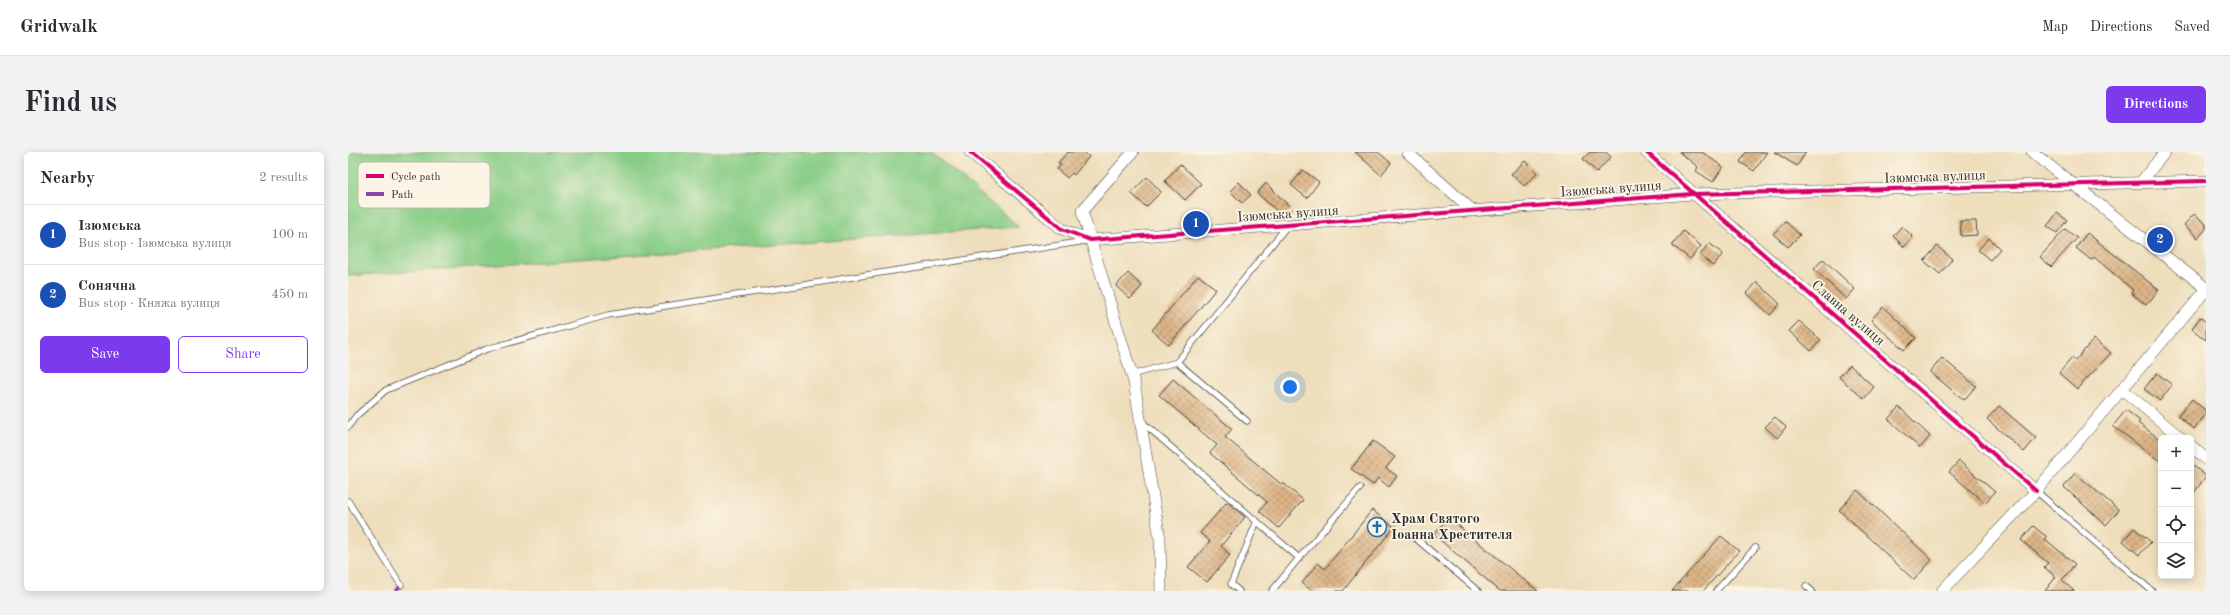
<!DOCTYPE html>
<meta charset="utf-8">
<style>
:root{--surface:#fff;--page:#f2f2f3;--text:#2b2b33;--muted:#7c7c81;--line:#e1e1e2;--accent:#7c3aed}
body{margin:0;font-family:"Old Standard TT",serif;background:var(--page);color:var(--text)}
.controls{position:absolute;right:12px;bottom:12px;display:grid;overflow:hidden;border-radius:6px;box-shadow:0 2px 10px #0003}
.controls button{width:36px;height:36px;display:grid;place-items:center;padding:0;border:0;border-bottom:1px solid var(--line);background:var(--surface);color:var(--text);font:20px sans-serif}
.you{position:absolute;left:942px;top:235px;width:14px;height:14px;margin:-10px;border:3px solid #fff;border-radius:50%;background:#1a73e8;box-shadow:0 0 0 6px #1a73e833}
.badge{display:grid;place-items:center;width:26px;height:26px;border-radius:50%;background:var(--accent);color:#fff;font-size:13px;font-weight:700}
.pin{position:absolute;translate:-50% -50%;border:2px solid #fff;box-shadow:0 1px 4px #0006}
.list{margin:0;padding:0;list-style:none}
h2{display:flex;justify-content:space-between;align-items:center;height:52px;margin:0;padding:0 16px;font-size:17px}
h2 small{font-size:13px;font-weight:400;color:var(--muted)}
.list li{display:grid;grid-template-columns:26px 1fr auto;gap:12px;align-items:center;box-sizing:border-box;height:60px;padding:0 16px;border-top:1px solid var(--line)}
.list b{display:block;font-size:15px;white-space:nowrap}
.list p{margin:0;font-size:13px;white-space:nowrap;color:var(--muted)}
.list em{font-size:13px;font-style:normal;color:var(--muted)}
.actions{display:flex;gap:8px;padding:12px 16px}
.actions a{flex:1;padding:9px 0;border:1px solid var(--accent);border-radius:6px;text-align:center;font-size:14px;color:var(--accent)}
.actions .main{background:var(--accent);color:#fff}
.icon{flex:none;width:22px;height:22px;fill:none;stroke:currentColor;stroke-width:2;stroke-linecap:round;stroke-linejoin:round}
.map{position:relative;flex:none;width:1858px;height:439px;overflow:hidden;border-radius:6px}
header{display:flex;align-items:center;gap:24px;box-sizing:border-box;height:56px;padding:0 20px;background:var(--surface);border-bottom:1px solid var(--line)}
header strong{font-size:19px}
nav{display:flex;gap:22px;margin-inline-start:auto;font-size:14px}
.intro{display:flex;align-items:center;justify-content:space-between;box-sizing:border-box;height:96px;padding:0 24px}
h1{margin:0;font-size:28px}
.button{padding:10px 18px;border-radius:6px;background:var(--accent);color:#fff;font-size:14px;font-weight:700}
main{display:flex;gap:24px;padding:0 24px}
aside{flex:1;background:var(--surface);border-radius:6px;box-shadow:0 2px 10px #0003}
.map>svg:first-child{display:block}
.green{fill:#88cd86;stroke:#5a7c58}
.building{fill:url(#building-cross-hatch)}
.lines{fill:none;stroke-linecap:round;stroke-linejoin:round}
.service-casing{stroke:#484641;stroke-width:7}
.minor-casing{stroke:#484641;stroke-width:12}
.service{stroke:#fff;stroke-width:5.5}
.minor{stroke:#fff;stroke-width:11}
.quiet{stroke:#8e44ad;stroke-width:3;stroke-dasharray:6 3;stroke-linecap:butt}
.cycleway-casing{stroke:#fcf5e5;stroke-width:6}
.cycleway{stroke:#d6006c;stroke-width:4}
.labels{text-anchor:middle;dominant-baseline:central;stroke-width:3.5;stroke-linejoin:round;paint-order:stroke}
.street-label{font-size:14px;fill:#2b2b2b;stroke:#fcf5e5}
.poi-label{font-size:14px;font-weight:bold;fill:#2b2b2b;stroke:#fcf5e5;text-anchor:start}
.key{fill:#fcf5e5;stroke:#bdb8ad;stroke-width:1}
.key-label{font-size:11px;fill:#2b2b2b}
</style>
<header>
<strong>Gridwalk</strong>
<nav><a>Map</a><a>Directions</a><a>Saved</a></nav>
</header>
<div class="intro"><h1>Find us</h1><a class="button">Directions</a></div>
<main>
<aside>
<h2>Nearby<small>2 results</small></h2>
<ul class="list">
<li><span class="badge" style="background:#1a4fb4">1</span><div><b>Ізюмська</b><p>Bus stop · Ізюмська вулиця</p></div><em>100 m</em></li>
<li><span class="badge" style="background:#1a4fb4">2</span><div><b>Сонячна</b><p>Bus stop · Княжа вулиця</p></div><em>450 m</em></li>
</ul>
<div class="actions"><a class="main">Save</a><a>Share</a></div>
</aside>
<div class="map">
<svg width="1858" height="439" viewBox="0 0 1858 439">
<defs>
<pattern id="building-cross-hatch" width="8" height="8" patternUnits="userSpaceOnUse"><rect width="8" height="8" fill="#deb688"/><path d="M0 0l8 8M0 8l8-8" fill="none" stroke="#b4946f"/></pattern>
</defs>
<rect width="100%" height="100%" fill="#fcf5e5"/>
<filter id="ink" filterUnits="userSpaceOnUse"><feTurbulence type="fractalNoise" baseFrequency=".025" numOctaves="2"/><feDisplacementMap in="SourceGraphic" scale="8" xChannelSelector="R" yChannelSelector="G"/><feConvolveMatrix kernelMatrix="1 2 1 2 8 2 1 2 1" color-interpolation-filters="sRGB"/></filter>
<filter id="wash" filterUnits="userSpaceOnUse"><feTurbulence type="fractalNoise" baseFrequency=".012" numOctaves="4" result="noise"/><feDisplacementMap in="SourceGraphic" scale="16" xChannelSelector="R" yChannelSelector="G"/><feGaussianBlur stdDeviation="0.9" result="paint"/><feColorMatrix in="noise" values="0 0 0 0 0 0 0 0 0 0 0 0 0 0 0 0 0 1.4 0 .05"/><feComposite in="paint" operator="in"/></filter>
<g filter="url(#wash)">
<rect width="100%" height="100%" fill="#eedebc"/>
<path class="green" d="M0 0H583L671 75 0 124Z"/>
<g id="blocks">
<g class="building">
<path d="M720 0H736L741 5 726 23 724 21 719 26 709 17 713 13 710 11Z"/>
<path d="M1007 0H1030L1043 11 1033 23Z"/>
<path d="M1242 0H1258L1263 5 1249 20 1235 7Z"/>
<path d="M1331 0H1354L1375 15 1365 30 1348 19 1350 15Z"/>
<path d="M1398 0H1419L1406 19 1392 10Z"/>
<path d="M1426 0H1458L1449 14Z"/>
<path d="M1177 9 1189 21 1176 34 1163 22Z"/>
<path d="M832 12 853 32 837 48 817 29Z"/>
<path d="M955 18 971 30 959 46 943 33Z"/>
<path d="M799 25 813 40 798 55 783 41Z"/>
<path d="M891 30 903 43 894 51 882 39Z"/>
<path d="M918 31 944 57 935 65 909 41Z"/>
<path d="M1709 61 1719 68 1709 81 1699 74Z"/>
<path d="M1846 62 1858 72V77L1850 86 1836 73Z"/>
<path d="M1437 69 1452 83 1440 95 1425 82Z"/>
<path d="M1612 69H1628L1629 83 1613 84Z"/>
<path d="M1554 74 1565 85 1556 95 1545 84Z"/>
<path d="M1717 77 1729 86 1703 115 1692 105Z"/>
<path d="M1335 79 1353 94 1342 107 1324 93Z"/>
<path d="M1739 81 1811 138 1798 153 1783 141 1785 138 1746 105 1743 108 1728 96Z"/>
<path d="M1641 86 1652 97 1642 108 1630 98Z"/>
<path d="M1361 91 1375 102 1365 114 1352 103Z"/>
<path d="M1589 94 1604 107 1592 122 1576 109Z"/>
<path d="M1475 107 1507 137 1498 147 1466 117Z"/>
<path d="M780 121 794 134 782 147 768 134Z"/>
<path d="M850 123 868 137 821 193 804 178Z"/>
<path d="M1409 130 1432 152 1422 163 1399 141Z"/>
<path d="M1535 155 1568 186 1556 198 1523 168Z"/>
<path d="M1852 165 1858 170V188L1844 177Z"/>
<path d="M1451 169 1473 188 1463 199 1441 179Z"/>
<path d="M1746 187 1763 201 1729 237 1711 221 1724 206 1727 209Z"/>
<path d="M1594 206 1628 234 1616 248 1582 220Z"/>
<path d="M1502 213 1526 235 1516 247 1491 225Z"/>
<path d="M1809 221 1824 233 1812 249 1796 237Z"/>
<path d="M825 227 884 277 877 285 934 333 935 331 955 348 931 376 911 359 919 350 862 301 869 293 811 243Z"/>
<path d="M1844 247 1858 259V262L1846 277 1830 264Z"/>
<path d="M1651 254 1688 286 1676 300 1639 267Z"/>
<path d="M1551 255 1582 284 1572 296 1540 267Z"/>
<path d="M1778 258 1792 269 1790 271 1813 288V310L1765 274Z"/>
<path d="M1427 265 1438 275 1429 286 1417 275Z"/>
<path d="M1025 289 1047 305 1038 316 1049 324 1041 335 1030 326 1025 333 1003 317Z"/>
<path d="M1611 309 1647 340 1637 351 1601 320Z"/>
<path d="M1843 312 1858 324 1843 345Z"/>
<path d="M1727 321 1771 358 1758 373 1716 335Z"/>
<path d="M1509 338 1584 408 1566 428 1491 358Z"/>
<path d="M879 350 897 365 873 394 882 403 859 430 840 415 862 389 852 381Z"/>
<path d="M1024 358 1046 375 995 439H964L954 431 970 411 977 417Z"/>
<path d="M1100 365 1153 409 1190 439H1152L1133 423 1086 383Z"/>
<path d="M1685 374 1699 385 1697 387 1727 412 1714 428 1726 439H1697L1708 425 1696 415 1700 411 1673 388Z"/>
<path d="M1786 376 1803 390 1791 403 1775 389Z"/>
<path d="M1373 384 1391 399 1355 439H1324Z"/>
</g>
</g>
</g>
<g filter="url(#ink)">
<use href="#blocks" fill-opacity="0" stroke="#484641" stroke-width="1"/>
<g class="lines">
<defs>
<g id="service">
<path d="M783 223 829 210"/>
<path d="M899 269 829 210 939 74"/>
<path d="M794 270 951 406 924 439"/>
<path d="M0 275 8 264 38 238 139 197 260 163 738 89"/>
<path d="M1688 339 1804 439"/>
<path d="M0 349 53 433"/>
<path d="M1066 385 1130 439"/>
<path d="M951 406 1012 336"/>
<path d="M1458 434 1464 439"/>
<path d="M891 439 883 432 909 369"/>
<path d="M1368 439 1407 396"/>
</g>
<g id="minor">
<path d="M622 0 714 77 742 88 1345 42 1858 29"/>
<path d="M785 0 734 59 786 230 812 387 813 439"/>
<path d="M1059 0 1125 59"/>
<path d="M1298 0 1688 339"/>
<path d="M1684 0 1858 136"/>
<path d="M1793 30 1817 0"/>
<path d="M1775 238 1833 286"/>
<path d="M1843 294 1858 307"/>
<path d="M1594 439 1688 339 1858 138"/>
</g>
</defs>
<use href="#service" class="service-casing"/>
<use href="#minor" class="minor-casing"/>
<use href="#service" class="service"/>
<use href="#minor" class="minor"/>
<path class="quiet" d="M48 439 53 433"/>
<defs>
<g id="cycleway">
<path d="M622 0 714 77 742 88 1345 42 1858 29"/>
<path d="M1298 0 1688 339"/>
</g>
</defs>
<use href="#cycleway" class="cycleway-casing"/>
<use href="#cycleway" class="cycleway"/>
</g>
</g>
<defs>
<symbol id="church-ring" viewBox="-11 -11 22 22"><circle r="9.5" fill="#fcf5e5" stroke="#1f6fb2" stroke-width="1.5"/><path d="M-1.2-6h2.4v3.5h3.3v2.4h-3.3V6h-2.4V-.1h-3.3v-2.4h3.3Z" fill="#1f6fb2"/></symbol>
</defs>
<g fill-rule="evenodd">
<use href="#church-ring" x="1018" y="364" width="22" height="22"/>
</g>
<g class="labels">
<g class="street-label">
<text transform="translate(1587 25) rotate(-2)">Ізюмська вулиця</text>
<text transform="translate(1263 37) rotate(-4)">Ізюмська вулиця</text>
<text transform="translate(940 62) rotate(-4)">Ізюмська вулиця</text>
<text transform="translate(1500 161) rotate(41)">Славна вулиця</text>
</g>
<g class="poi-label">
<text x="1043" y="367">Храм Святого<tspan x="1043" dy="16">Іоанна Хрестителя</tspan></text>
</g>
</g>
<rect x="10" y="10" width="132" height="46" rx="6" class="key"/>
<rect x="18" y="22" width="18" height="4" fill="#d6006c"/>
<rect x="18" y="40" width="18" height="4" fill="#8e44ad"/>
<g class="key-label">
<text x="43" y="28">Cycle path</text>
<text x="43" y="46">Path</text>
</g>
</svg>
<div class="controls">
<button>+</button>
<button>−</button>
<button><svg class="icon" aria-label="locate" viewBox="0 0 24 24"><circle cx="12" cy="12" r="6"/><path d="M12 2v4M12 18v4M2 12h4M18 12h4"/></svg></button>
<button><svg class="icon" aria-label="layers" viewBox="0 0 24 24"><path d="M12 4l9 5-9 5-9-5zM3 14l9 5 9-5"/></svg></button>
</div>
<div class="you"></div>
<div class="pin badge" style="left:848px;top:72px;background:#1a4fb4">1</div>
<div class="pin badge" style="left:1812px;top:88px;background:#1a4fb4">2</div>
</div>
</main>
